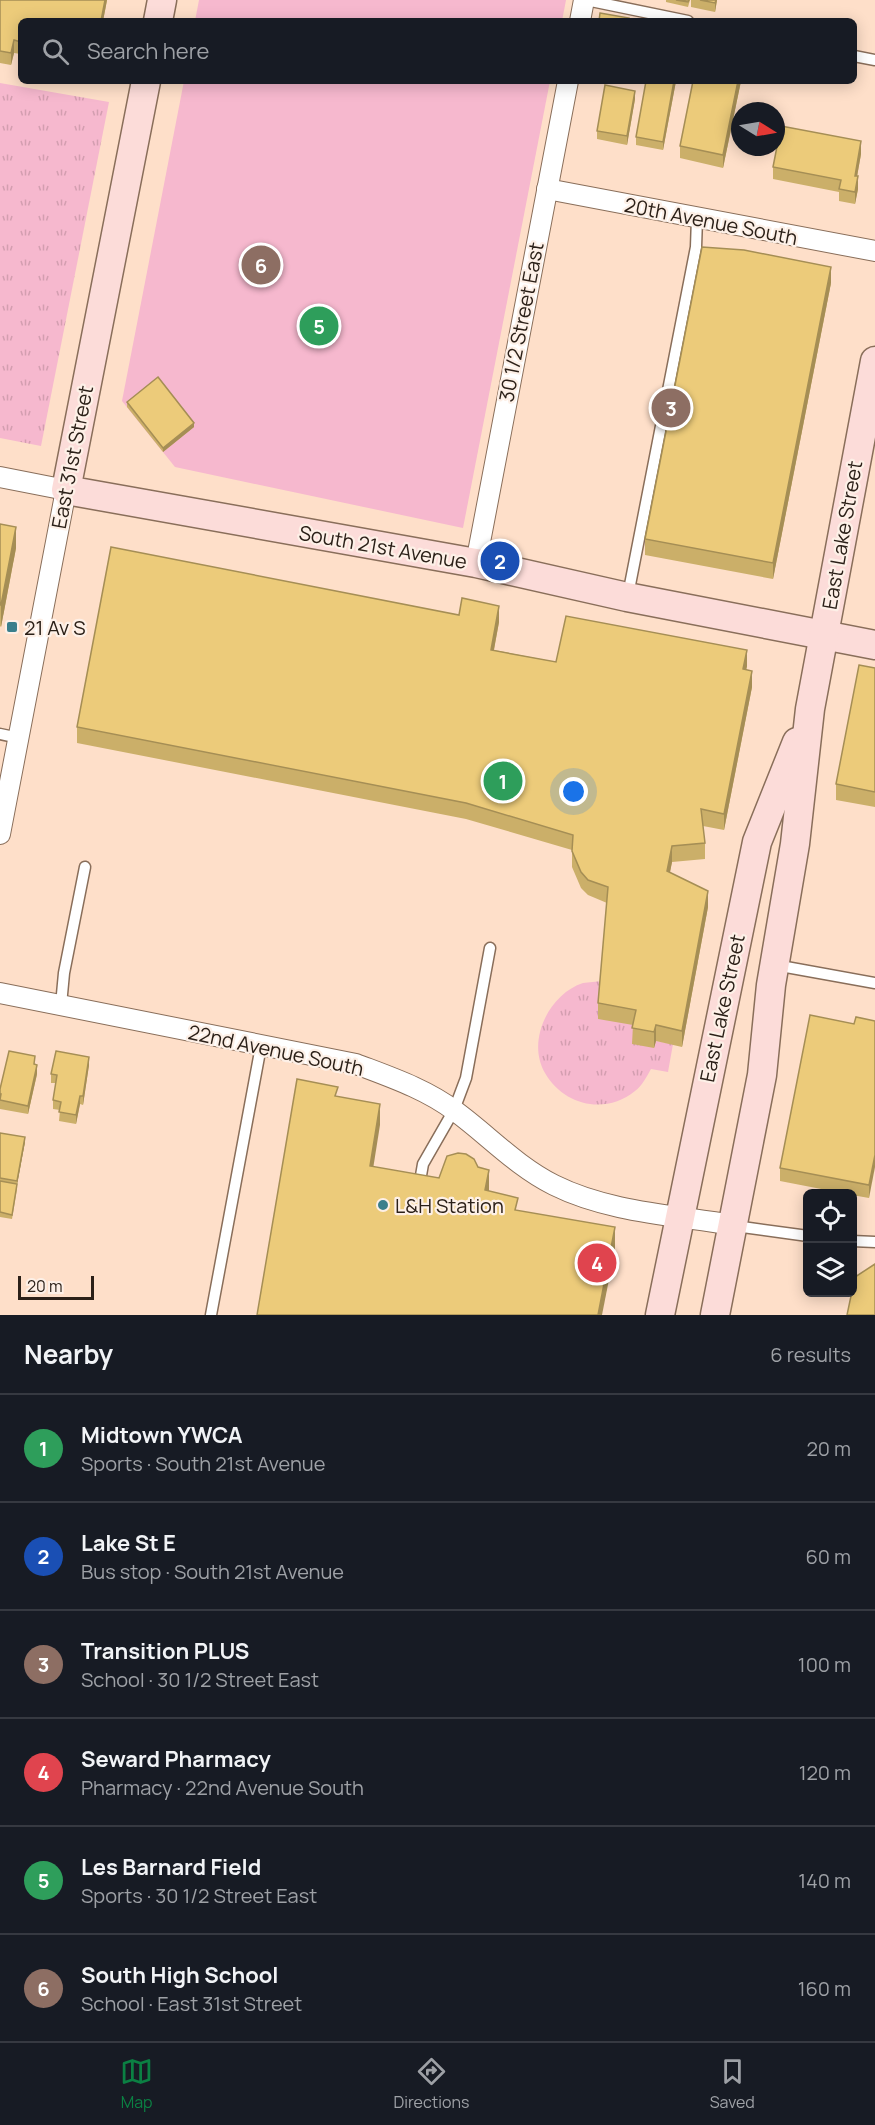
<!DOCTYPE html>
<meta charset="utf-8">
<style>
:root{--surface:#171b24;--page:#20242c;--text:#f1f3f6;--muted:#9ea1a6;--line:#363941;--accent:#0b8043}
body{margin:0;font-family:Manrope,sans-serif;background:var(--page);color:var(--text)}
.controls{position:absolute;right:18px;bottom:18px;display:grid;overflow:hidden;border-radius:9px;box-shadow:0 3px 15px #0003}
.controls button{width:54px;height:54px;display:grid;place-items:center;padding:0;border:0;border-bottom:2px solid var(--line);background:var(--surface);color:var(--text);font:30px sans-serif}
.compass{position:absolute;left:731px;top:102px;width:54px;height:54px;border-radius:50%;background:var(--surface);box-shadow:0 3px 15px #0003;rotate:101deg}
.scale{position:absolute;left:18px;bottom:15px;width:76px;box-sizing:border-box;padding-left:6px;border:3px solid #2b2018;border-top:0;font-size:16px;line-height:21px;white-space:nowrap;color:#2b2018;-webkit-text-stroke:4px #fdf0e7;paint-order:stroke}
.you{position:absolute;left:574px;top:792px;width:21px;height:21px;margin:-15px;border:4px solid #fff;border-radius:50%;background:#1a73e8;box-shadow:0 0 0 9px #1a73e833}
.badge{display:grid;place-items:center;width:39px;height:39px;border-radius:50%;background:var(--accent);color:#fff;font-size:20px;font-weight:700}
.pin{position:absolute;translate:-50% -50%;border:3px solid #fff;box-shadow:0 2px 6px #0006}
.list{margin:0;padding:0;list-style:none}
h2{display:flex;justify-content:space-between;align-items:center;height:78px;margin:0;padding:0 24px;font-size:26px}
h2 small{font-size:20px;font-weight:400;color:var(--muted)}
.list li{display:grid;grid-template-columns:39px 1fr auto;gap:18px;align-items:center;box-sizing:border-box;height:108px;padding:0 24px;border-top:2px solid var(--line)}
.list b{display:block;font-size:22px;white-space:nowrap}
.list p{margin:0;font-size:20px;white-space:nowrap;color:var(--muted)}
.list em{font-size:20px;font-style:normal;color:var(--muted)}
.icon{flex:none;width:33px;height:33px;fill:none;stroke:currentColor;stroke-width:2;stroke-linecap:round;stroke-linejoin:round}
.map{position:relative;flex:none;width:875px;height:1315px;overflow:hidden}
.search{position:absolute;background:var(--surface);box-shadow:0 3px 15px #0003;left:18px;right:18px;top:18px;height:66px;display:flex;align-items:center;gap:15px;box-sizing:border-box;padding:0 21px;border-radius:9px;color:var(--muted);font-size:22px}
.sheet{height:726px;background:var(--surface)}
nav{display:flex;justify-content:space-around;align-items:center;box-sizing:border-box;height:84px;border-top:2px solid var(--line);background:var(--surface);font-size:16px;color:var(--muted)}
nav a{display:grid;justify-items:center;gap:3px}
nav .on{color:var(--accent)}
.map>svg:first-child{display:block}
.park{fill:url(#park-tufts)}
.garden{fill:#f6b8ce}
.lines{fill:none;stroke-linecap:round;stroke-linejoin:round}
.lane-casing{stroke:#896e5a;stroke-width:13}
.street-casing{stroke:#896e5a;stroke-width:22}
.secondary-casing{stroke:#896e5a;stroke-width:31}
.lane{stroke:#fff;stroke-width:10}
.street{stroke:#fff;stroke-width:20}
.secondary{stroke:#fcdcd9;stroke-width:28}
.wall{fill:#cbaf69}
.shaded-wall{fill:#a58e55}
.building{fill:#eccb7a;stroke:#a58e55;stroke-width:1.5}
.poi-dot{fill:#3a7f8c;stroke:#fdf0e7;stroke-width:2}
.labels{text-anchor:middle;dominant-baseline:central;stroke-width:4.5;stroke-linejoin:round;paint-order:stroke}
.street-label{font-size:20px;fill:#2b2018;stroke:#fdf0e7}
.poi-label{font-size:20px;fill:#2b2018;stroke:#fdf0e7;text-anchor:start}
</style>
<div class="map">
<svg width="875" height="1315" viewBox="0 0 875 1315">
<defs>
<pattern id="park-tufts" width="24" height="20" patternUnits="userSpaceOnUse" patternTransform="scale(1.5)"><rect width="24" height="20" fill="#f6b8ce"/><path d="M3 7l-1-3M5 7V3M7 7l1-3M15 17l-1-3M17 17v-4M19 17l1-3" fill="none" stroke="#d39eb0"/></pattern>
</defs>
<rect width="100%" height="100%" fill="#fedfc9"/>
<g class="park">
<path d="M0 83 109 102 41 446 0 438Z"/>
<path d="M602 981 654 1048 656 1041 673 1044 668 1072 651 1069C647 1076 642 1086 635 1091 606 1115 564 1106 545 1073 526 1041 549 994 583 983 589 982 596 982 602 981Z"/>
</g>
<g class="garden">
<path d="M199 0H566L562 21H195Z"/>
<path d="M184 81H550L463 528 175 467 122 401Z"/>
</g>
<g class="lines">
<defs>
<g id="lane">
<path d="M586 0 688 21"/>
<path d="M854 56 875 60"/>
<path d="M628 595 696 247 697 218"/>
<path d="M0 734 19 738"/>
<path d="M775 965 875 983"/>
<path d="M61 1005 64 973 85 867"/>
<path d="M419 1187 423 1164 454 1110 466 1078 490 948"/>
<path d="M735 1226 808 1236"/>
<path d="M852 1241 875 1242"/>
<path d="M211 1315 261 1046"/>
</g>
<g id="street">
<path d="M580 21 584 0"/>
<path d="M547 189 875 251"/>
<path d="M0 477 66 490 0 834"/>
<path d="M476 563 568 81"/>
<path d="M0 993 356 1064C390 1077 426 1089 455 1111 488 1135 516 1166 554 1185 608 1212 673 1215 732 1225"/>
</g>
<g id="secondary">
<path d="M158 21 162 0"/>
<path d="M146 81 66 490 476 563 627 597 875 645"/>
<path d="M660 1315 757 842 797 742"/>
<path d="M715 1315 762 1075 771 985 795 844 810 709 875 361"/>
</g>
</defs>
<use href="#lane" class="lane-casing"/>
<use href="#street" class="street-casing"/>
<use href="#secondary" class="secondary-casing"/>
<use href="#lane" class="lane"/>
<use href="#street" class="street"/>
<use href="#secondary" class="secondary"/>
</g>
<g class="wall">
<path d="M0 0H107L103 21H21V54L14 53 11 65 0 63Z"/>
<path d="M666 0H690L688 7 666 2Z"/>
<path d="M691 0H717L715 12 691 7Z"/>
<path d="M676 81 663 150 636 145V137Z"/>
<path d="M741 81 723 168 680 158V146Z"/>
<path d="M635 99 627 145 597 139V131Z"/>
<path d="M861 154 857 176 858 189 855 204 839 201V192L773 179V167Z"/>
<path d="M831 283 773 579 645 555V539Z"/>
<path d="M127 402 194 427 163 452 127 407Z"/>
<path d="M0 524 16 548 1 627 0 626Z"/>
<path d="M459 615 499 622 494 650 556 662 747 666 746 670 752 687 724 830 703 826 705 843V859L672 862 670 872 708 907 682 1047 656 1041 654 1048 632 1044 633 1025 598 1019V1003L607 903 588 895 581 888 572 867V850L466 819 77 743V727Z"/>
<path d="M875 668V807L836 800V784Z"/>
<path d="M875 1021 869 1198 852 1195V1194H847L780 1181V1168L854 1024Z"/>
<path d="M89 1065 83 1105 80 1104 76 1124 59 1121 60 1110 53 1109V1100L56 1083H51V1074Z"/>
<path d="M37 1074 28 1114 0 1109V1089Z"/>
<path d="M0 1133 25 1142 17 1184V1189L12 1219 0 1217Z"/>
</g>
<g class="shaded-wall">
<path d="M105 0H107L103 21H101Z"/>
<path d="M716 0H717L715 12V3Z"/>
<path d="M14 40V53L11 65V53Z"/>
<path d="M674 81H676L663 150V142Z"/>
<path d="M738 81H741L723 168V155Z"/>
<path d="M635 91V99L627 145V136Z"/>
<path d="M861 141V154L855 188V176Z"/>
<path d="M858 176V189L855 204V192Z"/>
<path d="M831 267V283L773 579V563Z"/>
<path d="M194 423V427L163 452V448Z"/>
<path d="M16 527V548L1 627V605Z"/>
<path d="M499 606V622L491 665V650Z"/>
<path d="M747 650V666L743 685V669Z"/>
<path d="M752 671V687L724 830V814Z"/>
<path d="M672 846V862L667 887V871Z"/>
<path d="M708 891V907L682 1047V1031Z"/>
<path d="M656 1025V1041L654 1048V1032Z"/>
<path d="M89 1057V1065L83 1105V1096Z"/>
<path d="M37 1065V1074L28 1114V1106Z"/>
<path d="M80 1096V1104L76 1124V1115Z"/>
<path d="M380 1104V1125L370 1188V1166Z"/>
<path d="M25 1137V1142L17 1185V1181Z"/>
<path d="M875 1155V1167L869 1198V1185Z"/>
<path d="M489 1170V1192L485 1190Z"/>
<path d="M615 1227V1249L602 1315H598Z"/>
</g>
<g class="building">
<path d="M0 0H105L101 21H21V42L14 40 11 53 0 51Z"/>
<path d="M676 0H689L688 2Z"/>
<path d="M700 0H716L715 3Z"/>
<path d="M600 13 629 18 628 21H599Z"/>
<path d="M646 81H674L663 142 636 137Z"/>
<path d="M693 81H738L723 155 680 146Z"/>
<path d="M605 85 635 91 627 136 597 131Z"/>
<path d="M781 126 861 141 855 176H858L855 192 839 189 841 180 773 167Z"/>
<path d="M702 247 744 250 831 267 773 563 645 539Z"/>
<path d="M158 377 194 423 163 448 127 402Z"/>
<path d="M0 524 16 527 1 605H0Z"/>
<path d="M111 547 459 615 462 598 499 606 491 650 556 662 566 616 747 650 743 669 752 671 724 814 701 809 705 843 672 846 667 871 708 891 682 1031 656 1025 654 1032 632 1028 636 1010 598 1003 608 887 588 880 581 872 572 851 573 835 466 803 77 727Z"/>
<path d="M859 665 875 668V792L836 784Z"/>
<path d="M810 1015 854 1024 856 1017 875 1021V1155L869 1185 780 1168Z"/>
<path d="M9 1051 35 1056 34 1064 37 1065 28 1106 0 1100 1 1094H0V1089Z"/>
<path d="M56 1051 89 1057 83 1096H80L76 1115 59 1112 61 1102 53 1100 57 1075 51 1074Z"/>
<path d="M297 1079 338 1087 335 1096 380 1104 370 1166 439 1178 447 1156 458 1153 466 1154 474 1159 478 1167 489 1170 485 1190 518 1198 515 1210 615 1227 598 1315H257Z"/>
<path d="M0 1133 25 1137 17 1181 0 1178Z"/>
<path d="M0 1181 17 1184 12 1215 0 1212Z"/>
<path d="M875 1264V1315H847L855 1277Z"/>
</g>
<g class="poi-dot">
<rect x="6" y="621" width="12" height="12" rx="3"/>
<circle cx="383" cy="1205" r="6"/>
</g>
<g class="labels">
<g class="street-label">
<text transform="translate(711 221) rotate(11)">20th Avenue South</text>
<text transform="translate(521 322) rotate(-79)">30 1/2 Street East</text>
<text transform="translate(72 457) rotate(-79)">East 31st Street</text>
<text transform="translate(842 535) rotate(-80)">East Lake Street</text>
<text transform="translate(383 547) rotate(10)">South 21st Avenue</text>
<text transform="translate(722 1008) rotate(-78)">East Lake Street</text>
<text transform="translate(276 1050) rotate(12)">22nd Avenue South</text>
</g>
<g class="poi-label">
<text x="24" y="627">21 Av S</text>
<text x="395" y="1205">L&amp;H Station</text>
</g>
</g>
</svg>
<div class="controls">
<button><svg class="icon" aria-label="locate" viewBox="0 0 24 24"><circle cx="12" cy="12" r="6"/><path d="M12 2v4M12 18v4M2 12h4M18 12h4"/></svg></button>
<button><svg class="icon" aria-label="layers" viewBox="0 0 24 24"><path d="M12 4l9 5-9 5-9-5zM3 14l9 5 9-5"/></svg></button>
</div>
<svg class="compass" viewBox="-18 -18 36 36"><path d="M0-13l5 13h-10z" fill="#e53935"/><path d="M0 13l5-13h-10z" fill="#9ea1a6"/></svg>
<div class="scale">20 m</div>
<div class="you"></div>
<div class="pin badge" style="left:503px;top:781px;background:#2e9e5b">1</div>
<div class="pin badge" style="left:500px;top:561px;background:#1a4fb4">2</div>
<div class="pin badge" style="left:671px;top:408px;background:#8d6e63">3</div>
<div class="pin badge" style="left:597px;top:1263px;background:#e0444e">4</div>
<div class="pin badge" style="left:319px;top:326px;background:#2e9e5b">5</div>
<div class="pin badge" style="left:261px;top:265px;background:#8d6e63">6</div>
<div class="search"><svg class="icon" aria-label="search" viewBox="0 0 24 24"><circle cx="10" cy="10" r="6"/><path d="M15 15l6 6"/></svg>Search here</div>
</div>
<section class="sheet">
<h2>Nearby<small>6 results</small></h2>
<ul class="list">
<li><span class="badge" style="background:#2e9e5b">1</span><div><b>Midtown YWCA</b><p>Sports · South 21st Avenue</p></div><em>20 m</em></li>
<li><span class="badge" style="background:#1a4fb4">2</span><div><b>Lake St E</b><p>Bus stop · South 21st Avenue</p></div><em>60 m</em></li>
<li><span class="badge" style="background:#8d6e63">3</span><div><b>Transition PLUS</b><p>School · 30 1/2 Street East</p></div><em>100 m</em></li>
<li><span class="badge" style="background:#e0444e">4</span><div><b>Seward Pharmacy</b><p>Pharmacy · 22nd Avenue South</p></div><em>120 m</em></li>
<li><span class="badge" style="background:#2e9e5b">5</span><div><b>Les Barnard Field</b><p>Sports · 30 1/2 Street East</p></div><em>140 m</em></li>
<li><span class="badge" style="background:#8d6e63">6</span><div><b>South High School</b><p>School · East 31st Street</p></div><em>160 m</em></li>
</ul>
</section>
<nav>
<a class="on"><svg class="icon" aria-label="map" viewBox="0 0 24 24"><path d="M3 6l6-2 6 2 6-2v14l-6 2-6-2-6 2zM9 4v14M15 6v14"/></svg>Map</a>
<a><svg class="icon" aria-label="directions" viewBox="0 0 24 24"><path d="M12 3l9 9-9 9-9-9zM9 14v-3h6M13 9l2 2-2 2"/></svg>Directions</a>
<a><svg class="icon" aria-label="saved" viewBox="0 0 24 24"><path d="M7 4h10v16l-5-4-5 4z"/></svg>Saved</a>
</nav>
